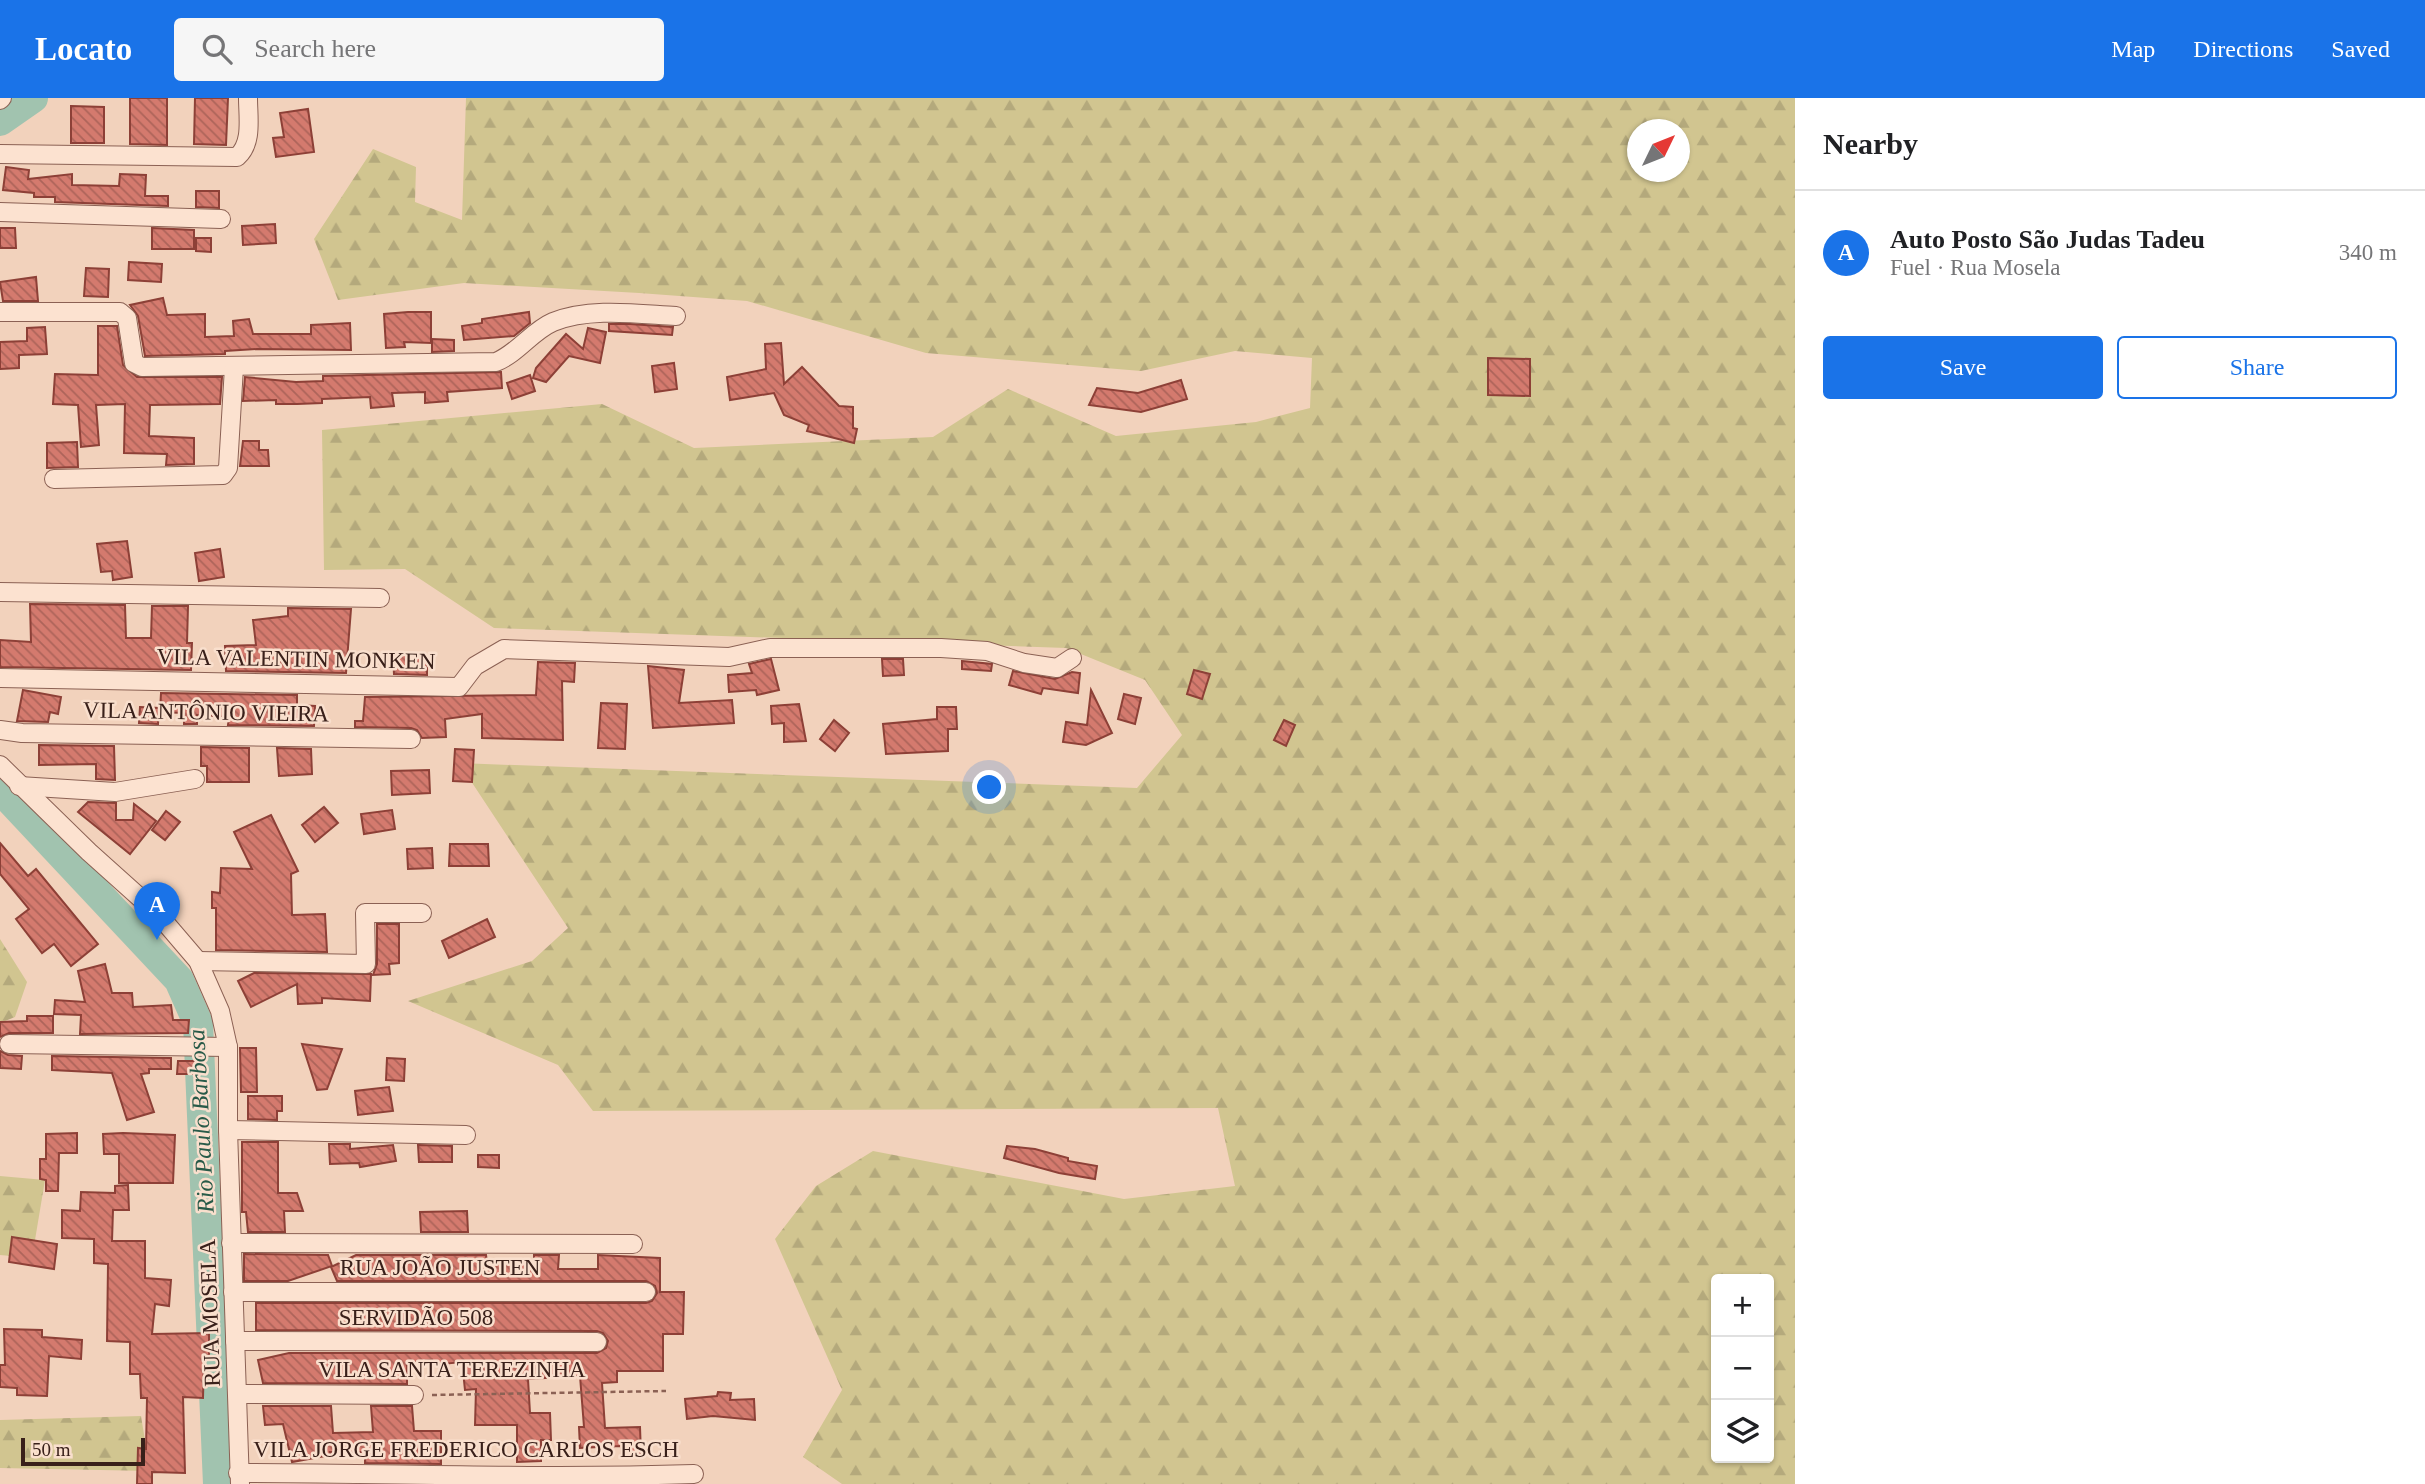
<!DOCTYPE html>
<meta charset="utf-8">
<style>
:root{--surface:#fff;--page:#f6f6f6;--text:#202124;--muted:#757577;--line:#e0e0e0;--accent:#1a73e8}
body{margin:0;font-family:"Times New Roman",serif;background:var(--page);color:var(--text)}
.controls{position:absolute;right:21px;bottom:21px;display:grid;overflow:hidden;border-radius:7px;box-shadow:0 2px 5px #0004}
.controls button{width:63px;height:63px;display:grid;place-items:center;padding:0;border:0;border-bottom:2px solid var(--line);background:var(--surface);color:var(--text);font:35px sans-serif}
.compass{position:absolute;left:1627px;top:21px;width:63px;height:63px;border-radius:50%;background:var(--surface);box-shadow:0 2px 5px #0004;rotate:47deg}
.scale{position:absolute;left:21px;bottom:18px;width:124px;box-sizing:border-box;padding-left:7px;border:4px solid #39201a;border-top:0;font-size:19px;line-height:24px;white-space:nowrap;color:#39201a;-webkit-text-stroke:5px #f9dfcd;paint-order:stroke}
.you{position:absolute;left:990px;top:690px;width:24px;height:24px;margin:-18px;border:5px solid #fff;border-radius:50%;background:#1a73e8;box-shadow:0 0 0 10px #1a73e833}
.badge{display:grid;place-items:center;width:46px;height:46px;border-radius:50%;background:var(--accent);color:#fff;font-size:23px;font-weight:700}
.pin{position:absolute;translate:-50% -58px;filter:drop-shadow(0 2px 4px #0008)}
.pin::after{content:'';position:absolute;top:37px;width:24px;height:21px;background:inherit;clip-path:polygon(0 0,100% 0,50% 100%)}
.list{margin:0;padding:0;list-style:none}
h2{display:flex;justify-content:space-between;align-items:center;height:91px;margin:0;padding:0 28px;font-size:30px}
h2 small{font-size:23px;font-weight:400;color:var(--muted)}
.list li{display:grid;grid-template-columns:46px 1fr auto;gap:21px;align-items:center;box-sizing:border-box;height:126px;padding:0 28px;border-top:2px solid var(--line)}
.list b{display:block;font-size:26px;white-space:nowrap}
.list p{margin:0;font-size:23px;white-space:nowrap;color:var(--muted)}
.list em{font-size:23px;font-style:normal;color:var(--muted)}
.actions{display:flex;gap:14px;padding:21px 28px}
.actions a{flex:1;padding:16px 0;border:2px solid var(--accent);border-radius:7px;text-align:center;font-size:24px;color:var(--accent)}
.actions .main{background:var(--accent);color:#fff}
.icon{flex:none;width:38px;height:38px;fill:none;stroke:currentColor;stroke-width:2;stroke-linecap:round;stroke-linejoin:round}
.map{position:relative;flex:none;width:1795px;height:1386px;overflow:hidden}
header{display:flex;align-items:center;gap:42px;box-sizing:border-box;height:98px;padding:0 35px;background:var(--accent);color:#fff}
header strong{font-size:33px}
nav{display:flex;gap:38px;margin-inline-start:auto;font-size:24px}
.search{width:490px;height:63px;background:var(--page);display:flex;align-items:center;gap:18px;box-sizing:border-box;padding:0 24px;border-radius:7px;color:var(--muted);font-size:26px}
main{display:flex}
aside{flex:1;background:var(--surface)}
.map>svg:first-child{display:block}
.forest{fill:url(#forest-firs);fill-rule:evenodd}
.lines{fill:none;stroke-linecap:round;stroke-linejoin:round}
.river{stroke:#a1c3af;stroke-width:30}
.building{fill:url(#building-back-hatch);stroke:#8d4037;stroke-width:2}
.minor-casing{stroke:#8b6154;stroke-width:20}
.path{stroke:#8b6154;stroke-width:2.5;stroke-dasharray:5 3.5;stroke-linecap:butt}
.minor{stroke:#fce2d0;stroke-width:18}
.labels{text-anchor:middle;dominant-baseline:central;stroke-width:5;stroke-linejoin:round;paint-order:stroke}
.street-label{font-size:23px;fill:#39201a;stroke:#f9dfcd}
.water-label{font-size:24px;font-style:italic;fill:#285a48;stroke:#f9dfcd}
</style>
<header>
<strong>Locato</strong>
<div class="search"><svg class="icon" aria-label="search" viewBox="0 0 24 24"><circle cx="10" cy="10" r="6"/><path d="M15 15l6 6"/></svg>Search here</div>
<nav><a>Map</a><a>Directions</a><a>Saved</a></nav>
</header>
<main>
<div class="map">
<svg width="1795" height="1386" viewBox="0 0 1795 1386">
<defs>
<pattern id="forest-firs" width="22" height="20" patternUnits="userSpaceOnUse" patternTransform="scale(1.75)"><rect width="22" height="20" fill="#d1c590"/><path d="M5 1l3.5 6h-7zM16 11l3.5 6h-7z" fill="#b4a97c"/></pattern>
<pattern id="building-back-hatch" width="6" height="6" patternUnits="userSpaceOnUse" patternTransform="scale(1.75)"><rect width="6" height="6" fill="#d47a6e"/><path d="M-1 5l2 2M0 0l6 6M5-1l2 2" fill="none" stroke="#ad645a"/></pattern>
</defs>
<rect width="100%" height="100%" fill="#f2d2bc"/>
<g class="forest">
<path d="M466 0H1795V1386H842L803 1359 842 1292 775 1141 816 1088 873 1053 1124 1101 1235 1088 1218 1010 593 1013 558 967 408 903 532 863 568 830 459 665 1137 690 1182 637 1145 582 1066 550 494 530 405 471 324 472 322 332 602 306 694 350 933 339 1008 291 1116 338 1256 324 1310 310 1312 260 1235 253 1141 273 926 255 747 203 639 195 464 185 338 202 314 141 373 51 416 69 415 104 462 122ZM1638 32H1680V74H1638ZM1716 1181H1769V1360H1716Z"/>
<path d="M0 841 27 884 15 919 0 925Z"/>
<path d="M0 1078 45 1082 32 1160 0 1157Z"/>
<path d="M141 1318 150 1373 0 1370V1322Z"/>
</g>
<g class="lines">
<g class="river">
<path d="M0 23 33 0"/>
<path d="M0 691 179 882 198 925 218 1386"/>
</g>
</g>
<g class="building">
<path d="M130 0H167V47L130 46Z"/>
<path d="M195 0H228L226 47 194 46Z"/>
<path d="M71 8 104 9V45H71Z"/>
<path d="M308 11 314 54 276 59 273 40 284 39 280 15Z"/>
<path d="M6 69 29 72 28 81 72 76V87L119 88 120 76 146 77 145 98H168V108L55 104V99H34V95L3 92Z"/>
<path d="M196 93H219V110L196 109Z"/>
<path d="M275 126 276 145 243 147 242 128Z"/>
<path d="M0 130H15L16 150H0Z"/>
<path d="M152 130 194 132V151H152Z"/>
<path d="M196 140H211V154L196 153Z"/>
<path d="M129 164 162 166 161 184 128 182Z"/>
<path d="M86 170 109 171 108 199 84 198Z"/>
<path d="M36 179 38 203H3L0 184Z"/>
<path d="M163 200 167 217 205 216V239L234 238 233 223 249 221 253 236H311V227L350 225 351 252 257 251 225 253V256L145 258 138 218 130 207Z"/>
<path d="M408 214H431V245L404 244 405 249 386 250 384 216Z"/>
<path d="M529 214 530 225 514 238 464 242 462 228 482 225V221Z"/>
<path d="M609 226H630L673 229 672 237 609 233Z"/>
<path d="M98 228H117L123 267 137 279H222L220 306 150 307 149 338 194 340V366L166 367 167 356 124 355 125 306 96 307 99 347 81 349 78 307 53 306 55 276 98 277Z"/>
<path d="M45 229 47 256 19 257V270L0 271V244L27 243V230Z"/>
<path d="M588 230 606 234 600 265 569 258 546 284 533 280 536 270 566 236 583 251Z"/>
<path d="M432 241 454 242V253L432 254Z"/>
<path d="M781 245 784 286 802 269 839 308 853 309V330L857 331 854 345 807 333 809 327 784 317 774 295 730 302 727 279 766 271 765 246Z"/>
<path d="M1488 260 1530 261V298L1488 297Z"/>
<path d="M674 265 677 291 655 294 652 268Z"/>
<path d="M501 274 502 290 447 294 448 303 425 305V294L392 295 394 308 371 310 370 299 322 301V305L297 306H276V302L243 303 245 279 296 284 323 283V278Z"/>
<path d="M530 277 535 293 512 301 507 285Z"/>
<path d="M1181 282 1187 301 1141 314 1089 307 1097 290 1138 295Z"/>
<path d="M243 343H259V352H268L269 368H240Z"/>
<path d="M77 344 78 369 47 370V345Z"/>
<path d="M127 443 132 479 113 482 112 473 101 474 97 446Z"/>
<path d="M220 451 224 479 199 483 195 455Z"/>
<path d="M30 506 125 507 126 540H151L152 508H188L187 545H192L191 572 0 569V542L31 544Z"/>
<path d="M288 510 351 511 346 575 226 573 225 548 256 547 253 522 288 518Z"/>
<path d="M393 557H427V577L394 576Z"/>
<path d="M771 561 779 592 757 597 756 592 729 594 728 577 752 575 749 566Z"/>
<path d="M882 561H903L904 577 883 578Z"/>
<path d="M962 563 992 566 991 573 962 571Z"/>
<path d="M538 564 575 565 574 584 562 583 563 642 482 640V616L445 621 446 639 422 640 417 632 411 630 355 629V623H363L365 599 536 597Z"/>
<path d="M648 568 684 572 679 605 732 602 734 625 653 630Z"/>
<path d="M1194 572 1210 576 1202 601 1187 596Z"/>
<path d="M1013 573 1055 581 1072 574 1080 575 1078 595 1043 590 1041 596 1009 587Z"/>
<path d="M23 592 61 599 58 616 50 614 48 624 17 623Z"/>
<path d="M1091 592 1112 635 1086 647 1063 644 1066 624 1087 627Z"/>
<path d="M161 595 297 597V607L315 608 314 628 228 627 229 619 197 617V626H184V615L160 614Z"/>
<path d="M1124 596 1141 600 1135 626 1118 621Z"/>
<path d="M601 605 627 606 625 651 598 650Z"/>
<path d="M799 606 806 643 784 644V625L772 626 771 608Z"/>
<path d="M140 609 159 610 158 626 139 625Z"/>
<path d="M937 609H956L957 631H948V653L886 656 883 626 937 621Z"/>
<path d="M834 622 849 635 835 653 820 641Z"/>
<path d="M1284 622 1295 627 1286 648 1274 642Z"/>
<path d="M39 647 114 648 115 682 96 681V666L39 667Z"/>
<path d="M201 649 249 650V684H207V668H201Z"/>
<path d="M277 650 311 651 312 676 279 678Z"/>
<path d="M455 651 474 652 472 684 453 683Z"/>
<path d="M429 672 430 695 392 697 391 673Z"/>
<path d="M88 704 116 705V722H133L134 706 156 723 130 756 78 714Z"/>
<path d="M324 709 338 725 315 744 302 727Z"/>
<path d="M392 712 395 731 364 736 361 716Z"/>
<path d="M166 713 180 724 165 742 152 732Z"/>
<path d="M271 717 298 773 291 776 292 817 325 816 327 854 216 852V810H212V794L220 795 221 770 252 771 234 734Z"/>
<path d="M0 745 28 778 36 771 98 846 71 868 54 846 42 855 16 821 29 811 0 776Z"/>
<path d="M450 746H488L489 768H449Z"/>
<path d="M432 750 433 770 408 771 407 751Z"/>
<path d="M487 821 495 839 449 860 442 843Z"/>
<path d="M377 826H399V865L389 866 390 876 373 877 377 866Z"/>
<path d="M105 866 112 895H132L133 909 171 907 173 922H189L188 935 80 936 81 917 54 916 55 902 85 904 78 873Z"/>
<path d="M254 875 371 876 370 903 322 900V905L298 906 297 886 251 909 238 883Z"/>
<path d="M27 918H53V935H9L0 939V924L27 923Z"/>
<path d="M302 946 342 951 327 991 317 992Z"/>
<path d="M240 950H256L257 994H241Z"/>
<path d="M0 953 8 957 22 958 21 971 0 970Z"/>
<path d="M52 958 171 960V971H149V975L141 976 154 1014 127 1022 112 975 52 972Z"/>
<path d="M387 960 405 961 404 983 386 982Z"/>
<path d="M178 963H198V976H177Z"/>
<path d="M389 989 393 1013 358 1017 355 993Z"/>
<path d="M248 998H282V1013H277V1022L248 1021Z"/>
<path d="M77 1035V1055H59L58 1093H46V1082L40 1081V1061H46V1036Z"/>
<path d="M123 1035 175 1037 173 1085H119V1056H104L103 1036Z"/>
<path d="M242 1044H278V1095H297L303 1113H284L285 1134H248L246 1114H242Z"/>
<path d="M329 1046H350V1051L393 1047 396 1063 360 1069 359 1065 330 1066Z"/>
<path d="M418 1047 452 1048V1064H419Z"/>
<path d="M1007 1048 1035 1051 1068 1060V1063L1097 1068 1095 1081 1059 1075 1004 1060Z"/>
<path d="M478 1057H499V1070L478 1069Z"/>
<path d="M128 1087 129 1112H113L112 1143H145V1180L171 1182 169 1208 155 1206 152 1236 209 1235V1261H204L203 1300 183 1299 185 1375 152 1374V1386H137L138 1350 146 1351 147 1300H141L140 1276H130V1244L107 1243 108 1166 94 1165V1141L62 1140V1112L80 1113 81 1094 115 1095V1088Z"/>
<path d="M467 1113 468 1134H421L420 1114Z"/>
<path d="M12 1139 57 1146 54 1171 9 1164Z"/>
<path d="M244 1156 328 1157 332 1168 288 1183H244Z"/>
<path d="M356 1157H486L487 1164H534V1157H559L558 1171H598V1157L660 1160V1194H684L683 1236H663V1273H617V1284L602 1285 605 1330 640 1329 641 1356 621 1357V1348L580 1350 579 1329H584L580 1278 528 1281 530 1315H550L551 1342H541V1363L517 1364V1327H475L476 1291 465 1292 462 1264 432 1267V1262L407 1265V1286L263 1285 258 1262 289 1255H597L606 1250 608 1243 603 1235 597 1233 256 1232V1205H646L652 1203 657 1195 655 1188 646 1183H337L331 1169Z"/>
<path d="M4 1231 42 1232V1239L82 1242 81 1261 49 1258 47 1298 17 1297V1290L0 1289V1267H5Z"/>
<path d="M718 1294 731 1295 730 1302 754 1301 755 1322 713 1318 687 1321 685 1301 717 1298Z"/>
<path d="M263 1308H331L333 1335 373 1334 371 1308H412L414 1333H441V1366L365 1365V1354H330L331 1357 292 1364 283 1326 265 1327Z"/>
</g>
<g class="lines">
<defs>
<g id="minor">
<path d="M0 2 2 0"/>
<path d="M0 56 237 59C253 45 248 20 248 0"/>
<path d="M0 114 221 121"/>
<path d="M0 214H120L127 220 134 265 142 269 496 264C518 255 532 233 553 224 590 209 638 216 676 218"/>
<path d="M54 381 223 377 228 370 234 269"/>
<path d="M0 494 380 500"/>
<path d="M0 580 459 589 475 568 504 551 729 559 770 550H941L987 553 1024 565 1057 570 1072 560"/>
<path d="M0 632 22 635 411 641"/>
<path d="M0 667 89 754 157 815 198 863 220 913 228 949V1032L240 1386"/>
<path d="M19 688 115 694 195 681"/>
<path d="M198 863 366 866 365 815H422"/>
<path d="M9 946 228 949"/>
<path d="M228 1032 466 1037"/>
<path d="M231 1145 633 1146"/>
<path d="M233 1194H646"/>
<path d="M235 1243 597 1244"/>
<path d="M238 1296 414 1297"/>
<path d="M238 1375C390 1375 542 1381 694 1376"/>
</g>
</defs>
<use href="#minor" class="minor-casing"/>
<path class="path" d="M432 1297 666 1293"/>
<use href="#minor" class="minor"/>
</g>
<g class="labels">
<g class="street-label">
<text transform="translate(296 561) rotate(1)">VILA VALENTIN MONKEN</text>
<text transform="translate(206 614) rotate(1)">VILA ANTÔNIO VIEIRA</text>
<text x="440" y="1169">RUA JOÃO JUSTEN</text>
<text transform="translate(210 1215) rotate(-92)">RUA MOSELA</text>
<text x="416" y="1219">SERVIDÃO 508</text>
<text x="452" y="1271">VILA SANTA TEREZINHA</text>
<text x="466" y="1351">VILA JORGE FREDERICO CARLOS ESCH</text>
</g>
<g class="water-label">
<text transform="translate(201 1023) rotate(-93)">Rio Paulo Barbosa</text>
</g>
</g>
</svg>
<div class="controls">
<button>+</button>
<button>−</button>
<button><svg class="icon" aria-label="layers" viewBox="0 0 24 24"><path d="M12 4l9 5-9 5-9-5zM3 14l9 5 9-5"/></svg></button>
</div>
<svg class="compass" viewBox="-18 -18 36 36"><path d="M0-13l5 13h-10z" fill="#e53935"/><path d="M0 13l5-13h-10z" fill="#757577"/></svg>
<div class="scale">50 m</div>
<div class="you"></div>
<div class="pin badge" style="left:157px;top:842px">A</div>
</div>
<aside>
<h2>Nearby<small></small></h2>
<ul class="list">
<li><span class="badge">A</span><div><b>Auto Posto São Judas Tadeu</b><p>Fuel · Rua Mosela</p></div><em>340 m</em></li>
</ul>
<div class="actions"><a class="main">Save</a><a>Share</a></div>
</aside>
</main>
